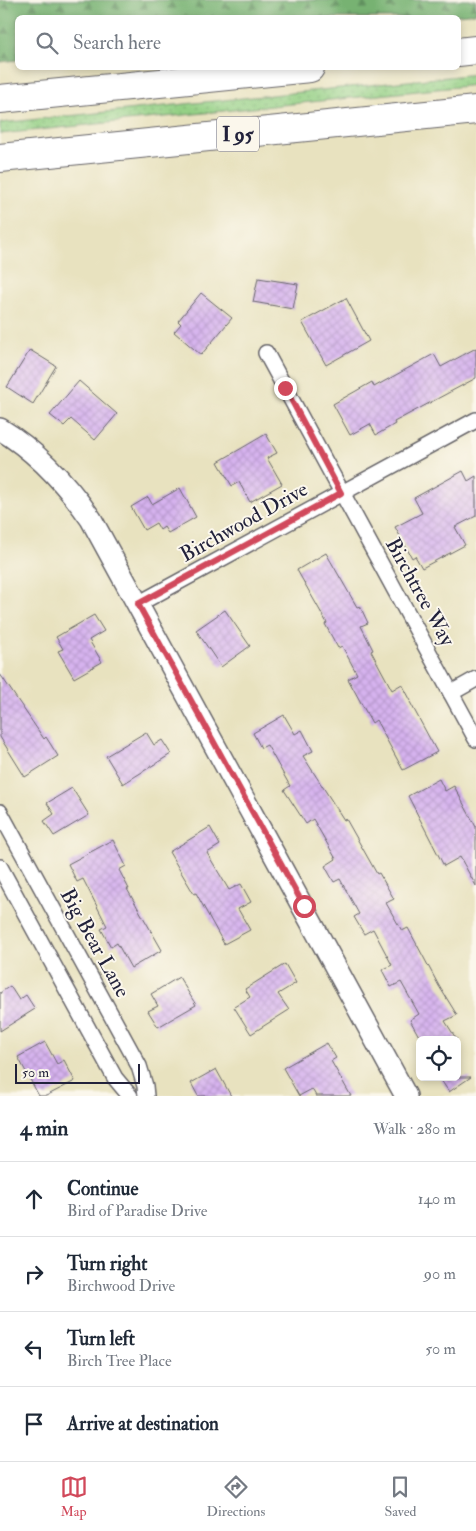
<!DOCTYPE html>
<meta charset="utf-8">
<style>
:root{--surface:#fff;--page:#f6f6f7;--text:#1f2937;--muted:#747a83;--line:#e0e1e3;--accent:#d1495b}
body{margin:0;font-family:"IM FELL Double Pica",serif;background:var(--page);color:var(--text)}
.controls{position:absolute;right:15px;bottom:15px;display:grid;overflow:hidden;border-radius:8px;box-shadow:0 2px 8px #0003}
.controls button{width:45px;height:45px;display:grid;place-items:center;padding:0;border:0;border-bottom:1px solid var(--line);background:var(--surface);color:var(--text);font:25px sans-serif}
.scale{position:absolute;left:15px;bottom:12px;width:125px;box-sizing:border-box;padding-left:5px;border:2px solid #22223b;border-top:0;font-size:14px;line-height:18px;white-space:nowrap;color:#22223b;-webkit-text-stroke:4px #fbf7ec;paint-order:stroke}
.stop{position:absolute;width:15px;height:15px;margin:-11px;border:4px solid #d1495b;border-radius:50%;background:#fff}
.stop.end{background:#d1495b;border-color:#fff;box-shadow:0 1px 5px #0008}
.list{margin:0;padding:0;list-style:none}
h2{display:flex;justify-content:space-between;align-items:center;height:65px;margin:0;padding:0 20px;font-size:21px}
h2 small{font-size:16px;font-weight:400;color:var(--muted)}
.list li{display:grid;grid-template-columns:32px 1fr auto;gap:15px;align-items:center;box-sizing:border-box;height:75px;padding:0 20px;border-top:1px solid var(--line)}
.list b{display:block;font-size:19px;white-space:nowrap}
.list p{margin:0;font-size:16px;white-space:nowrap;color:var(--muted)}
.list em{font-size:16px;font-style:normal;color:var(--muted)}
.icon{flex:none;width:28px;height:28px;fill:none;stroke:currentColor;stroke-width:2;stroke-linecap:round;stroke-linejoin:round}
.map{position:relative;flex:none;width:476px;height:1096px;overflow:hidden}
.search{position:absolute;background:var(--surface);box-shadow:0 2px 8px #0003;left:15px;right:15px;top:15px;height:55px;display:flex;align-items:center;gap:12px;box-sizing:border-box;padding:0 18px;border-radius:8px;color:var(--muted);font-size:19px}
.sheet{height:365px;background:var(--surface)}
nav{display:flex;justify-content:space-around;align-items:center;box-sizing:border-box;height:70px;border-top:1px solid var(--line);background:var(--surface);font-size:14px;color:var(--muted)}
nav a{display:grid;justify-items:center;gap:2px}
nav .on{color:var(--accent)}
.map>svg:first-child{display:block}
.grass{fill:url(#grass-dots);stroke:#5b7960}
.forest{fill:url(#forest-firs);stroke:#4c6a56}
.building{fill:url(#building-cross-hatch)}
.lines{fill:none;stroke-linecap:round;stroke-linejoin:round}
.street-casing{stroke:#676569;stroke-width:18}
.secondary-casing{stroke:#676569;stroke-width:24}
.highway-casing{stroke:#676569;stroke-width:30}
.street{stroke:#fff;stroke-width:15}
.secondary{stroke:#fff;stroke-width:21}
.highway{stroke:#fff;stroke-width:28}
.route{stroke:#d1495b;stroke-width:6}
.labels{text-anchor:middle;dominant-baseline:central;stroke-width:4;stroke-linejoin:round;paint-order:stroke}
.shield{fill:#fbf7ec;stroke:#636270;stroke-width:1}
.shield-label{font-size:20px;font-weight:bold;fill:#22223b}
.street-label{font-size:21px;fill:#22223b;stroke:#fbf7ec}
</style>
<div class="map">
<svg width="476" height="1096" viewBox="0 0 476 1096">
<defs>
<pattern id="grass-dots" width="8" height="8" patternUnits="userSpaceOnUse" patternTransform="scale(1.25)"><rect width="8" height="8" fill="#94d085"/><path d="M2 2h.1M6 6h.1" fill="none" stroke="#7fb274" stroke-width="1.8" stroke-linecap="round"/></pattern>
<pattern id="forest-firs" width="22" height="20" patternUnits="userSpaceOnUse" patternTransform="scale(1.25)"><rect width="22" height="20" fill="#77b272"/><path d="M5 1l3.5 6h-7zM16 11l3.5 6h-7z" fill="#61905f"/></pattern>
<pattern id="building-cross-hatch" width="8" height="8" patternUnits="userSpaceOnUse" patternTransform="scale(1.25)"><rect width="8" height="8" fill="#d6b2ee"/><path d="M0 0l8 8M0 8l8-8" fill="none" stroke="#b799cd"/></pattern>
</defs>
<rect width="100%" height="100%" fill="#fbf7ec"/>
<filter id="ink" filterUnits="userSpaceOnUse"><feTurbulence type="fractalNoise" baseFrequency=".02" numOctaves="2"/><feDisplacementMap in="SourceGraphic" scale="10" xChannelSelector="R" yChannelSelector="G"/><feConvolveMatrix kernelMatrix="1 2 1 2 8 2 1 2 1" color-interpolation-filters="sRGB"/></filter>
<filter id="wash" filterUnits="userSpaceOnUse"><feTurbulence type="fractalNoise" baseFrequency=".0096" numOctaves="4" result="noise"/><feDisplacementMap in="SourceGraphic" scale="20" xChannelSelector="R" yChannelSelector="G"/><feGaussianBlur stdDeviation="1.12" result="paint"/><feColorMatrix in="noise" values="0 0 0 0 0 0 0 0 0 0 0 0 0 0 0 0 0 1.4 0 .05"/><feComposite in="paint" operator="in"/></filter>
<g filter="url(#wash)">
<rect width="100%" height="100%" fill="#e8e2bf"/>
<path class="grass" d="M476 74V85L0 134V123Z"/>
<path class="forest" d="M0 0H476V13L430 18H18L17 60 0 62Z"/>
<g id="blocks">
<g class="building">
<path d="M258 278 298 284 293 309 253 302Z"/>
<path d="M201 293 232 318 201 355 174 332 181 324 178 321Z"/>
<path d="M346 298 369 341 326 365 302 322Z"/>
<path d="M476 348V378L394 422 395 424 376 435 370 424 350 435 333 404 372 382 374 387 434 354 441 367Z"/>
<path d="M30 350 56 366 33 404 7 387Z"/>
<path d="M79 381 117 414 95 440 71 419 64 426 50 415Z"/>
<path d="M266 434 277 453 267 458 282 484 250 502 239 482 232 486 218 462Z"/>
<path d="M463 471 468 481 476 476V516L455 527 465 545 422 568 415 556 412 558 395 527 422 513 414 498Z"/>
<path d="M180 488 196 517 168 533 164 527 160 530 156 523 144 530 131 507 148 497 152 504Z"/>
<path d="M326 553 357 607 360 606 368 623 361 626 373 650 371 651 392 690 402 684 411 701 410 702 437 752 403 770 376 720 372 723 348 679 357 674 342 646 338 648 325 624 327 623 297 570Z"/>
<path d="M225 610 250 646 221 667 196 630Z"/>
<path d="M94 615 104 631 89 640 102 662 74 678 58 651 63 649 56 637Z"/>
<path d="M0 674 44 739 46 737 58 756 25 777 0 737Z"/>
<path d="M284 715 295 734 302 730 313 751 303 756 344 820 346 819 377 874 379 873 394 899 386 903 402 931 408 928 439 986 457 1015 445 1021 457 1040H421L410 1020 419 1014 401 982 391 987 382 970 392 965 373 929 364 934 354 917 359 914 340 879 334 882 325 866 336 859 313 819 306 824 284 790 290 786 267 745 261 748 253 733Z"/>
<path d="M146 732 154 745 162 740 171 754 123 784 106 756Z"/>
<path d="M439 779 445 791 454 786 476 827V886L460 857 444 866 408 796Z"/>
<path d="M72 788 89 815 54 836 44 821 54 814 47 803Z"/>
<path d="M210 827 220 845 207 853 229 890 241 884 251 902 238 909 250 930 224 944 196 893 194 894 169 852Z"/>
<path d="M113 840 126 866 119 870 129 889H127L162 950 131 968 117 943 111 947 101 929 107 926 83 879 77 882 68 864Z"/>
<path d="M285 964 296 983 278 994 289 1010 251 1034 234 1007 250 997 245 989Z"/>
<path d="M179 977 196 1005 158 1027 148 1011 158 1006 151 994Z"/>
<path d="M10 986 19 1000 26 995 35 1009 0 1031V993Z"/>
<path d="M45 1042 57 1064 64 1060 75 1081 46 1096H39L18 1057Z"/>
<path d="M327 1043 336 1058 331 1061 351 1096H316L312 1089 299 1096 283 1068Z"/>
<path d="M216 1069 231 1096H198L191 1083Z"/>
<path d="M439 1077H471L449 1092Z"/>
</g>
</g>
</g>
<g filter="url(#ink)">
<use href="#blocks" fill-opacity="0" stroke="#676569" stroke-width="1"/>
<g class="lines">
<defs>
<g id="street">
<path d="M266 353 476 739"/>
<path d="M138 604 476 420"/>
<path d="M451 693 476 679"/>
<path d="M0 812 139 1066 145 1086 146 1096"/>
<path d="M0 867 115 1078 130 1096"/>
</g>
<path id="secondary" d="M0 429C38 452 66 483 91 519L406 1096"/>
<g id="highway">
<path d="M458 52 476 50"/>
<path d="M0 99 310 68"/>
<path d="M0 158 476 110"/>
</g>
</defs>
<use href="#street" class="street-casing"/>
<use href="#secondary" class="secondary-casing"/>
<use href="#highway" class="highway-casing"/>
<use href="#street" class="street"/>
<use href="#secondary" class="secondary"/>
<use href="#highway" class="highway"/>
</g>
</g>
<g class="lines" filter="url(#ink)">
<path class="route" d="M285 388 341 493 138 604 304 906"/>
</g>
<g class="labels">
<rect class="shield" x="217" y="116.5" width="42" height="35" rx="4"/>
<g class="shield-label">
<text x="238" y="134">I 95</text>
</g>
<g class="street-label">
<text transform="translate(244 522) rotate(-29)">Birchwood Drive</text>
<text transform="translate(420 592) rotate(61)">Birchtree Way</text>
<text transform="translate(95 943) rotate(61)">Big Bear Lane</text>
</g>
</g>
</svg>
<div class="controls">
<button><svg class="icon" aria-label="locate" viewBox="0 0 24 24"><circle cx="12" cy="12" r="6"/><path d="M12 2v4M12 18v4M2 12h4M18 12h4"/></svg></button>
</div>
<div class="scale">50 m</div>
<div class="stop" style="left:304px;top:906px"></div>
<div class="stop end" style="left:285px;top:388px"></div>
<div class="search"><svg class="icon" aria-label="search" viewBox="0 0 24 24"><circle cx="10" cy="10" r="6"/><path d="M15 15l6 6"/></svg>Search here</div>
</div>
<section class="sheet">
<h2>4 min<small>Walk · 280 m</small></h2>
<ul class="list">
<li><svg class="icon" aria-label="ahead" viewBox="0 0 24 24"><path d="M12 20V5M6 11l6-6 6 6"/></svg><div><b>Continue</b><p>Bird of Paradise Drive</p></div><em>140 m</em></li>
<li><svg class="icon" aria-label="right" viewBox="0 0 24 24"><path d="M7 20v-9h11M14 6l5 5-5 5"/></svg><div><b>Turn right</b><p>Birchwood Drive</p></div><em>90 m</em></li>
<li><svg class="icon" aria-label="left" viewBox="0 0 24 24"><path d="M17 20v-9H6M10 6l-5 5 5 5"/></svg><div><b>Turn left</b><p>Birch Tree Place</p></div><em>50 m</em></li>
<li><svg class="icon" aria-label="arrive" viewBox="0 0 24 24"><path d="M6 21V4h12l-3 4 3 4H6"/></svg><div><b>Arrive at destination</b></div></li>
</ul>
</section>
<nav>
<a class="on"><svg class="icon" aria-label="map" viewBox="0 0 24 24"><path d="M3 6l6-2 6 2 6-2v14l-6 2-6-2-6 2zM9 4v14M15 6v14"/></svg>Map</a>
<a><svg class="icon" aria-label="directions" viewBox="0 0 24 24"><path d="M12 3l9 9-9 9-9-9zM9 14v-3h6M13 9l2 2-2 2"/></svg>Directions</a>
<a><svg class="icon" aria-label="saved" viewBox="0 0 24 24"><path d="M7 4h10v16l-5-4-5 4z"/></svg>Saved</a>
</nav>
